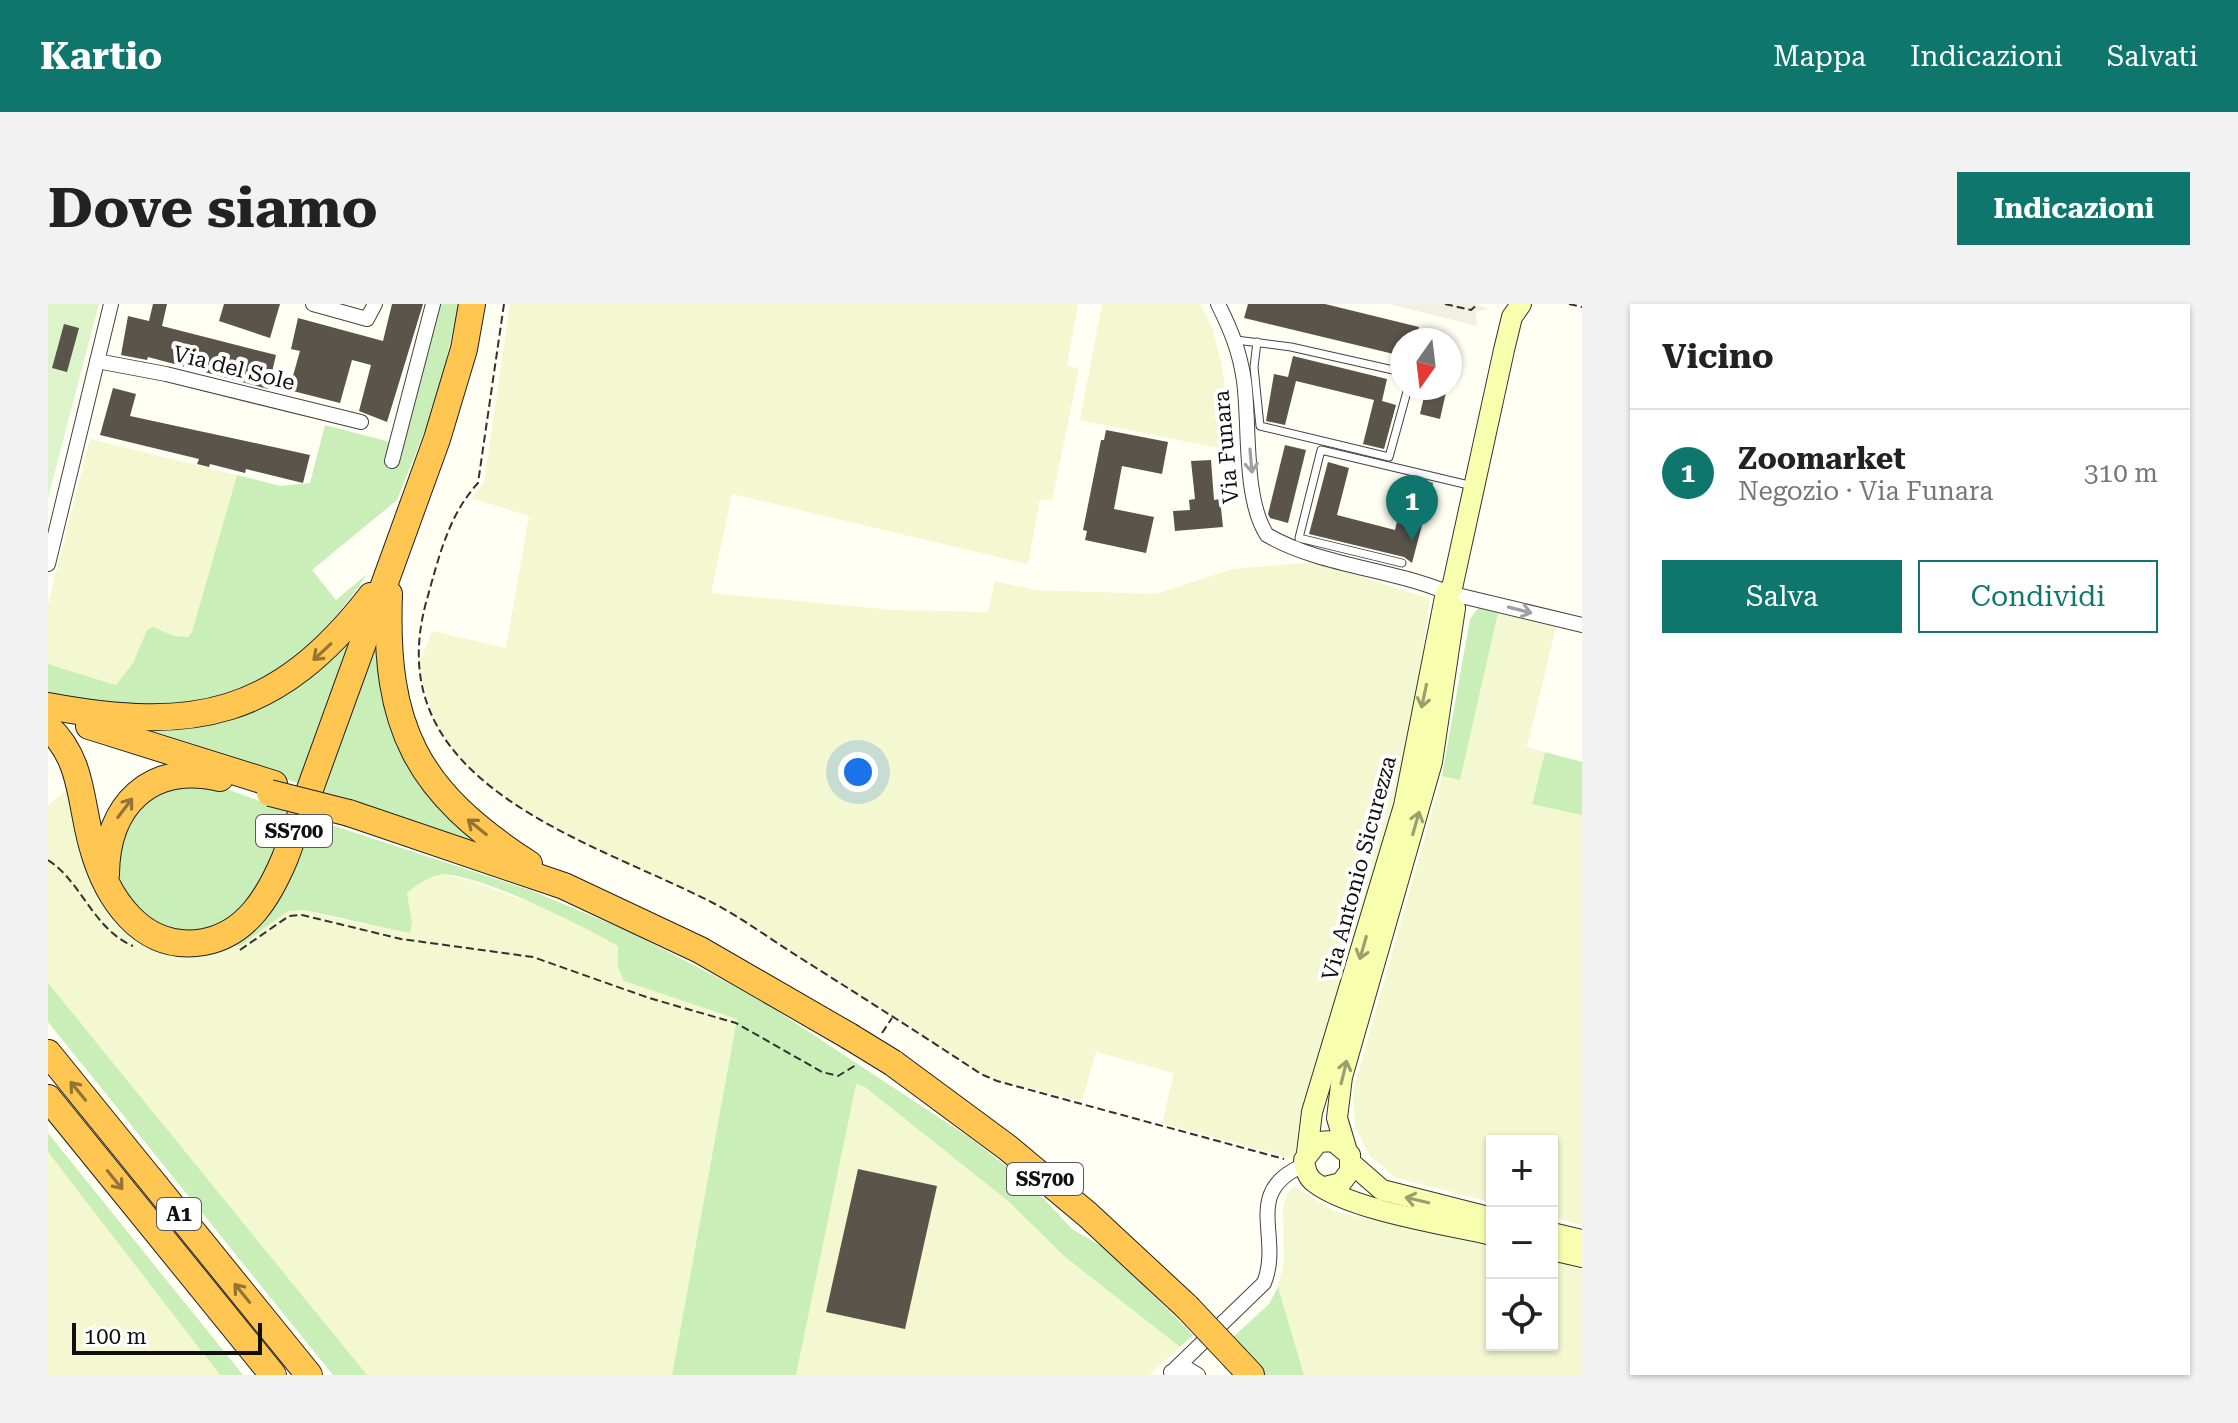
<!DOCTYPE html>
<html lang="it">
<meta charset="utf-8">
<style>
:root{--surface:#fff;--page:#f2f2f2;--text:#222;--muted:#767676;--line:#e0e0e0;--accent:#0f766e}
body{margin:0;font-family:"Roboto Serif",serif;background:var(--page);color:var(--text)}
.controls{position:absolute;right:24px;bottom:24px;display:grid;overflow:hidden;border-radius:0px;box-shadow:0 2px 6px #0004}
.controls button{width:72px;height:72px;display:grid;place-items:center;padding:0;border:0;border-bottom:2px solid var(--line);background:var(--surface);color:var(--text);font:40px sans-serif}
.compass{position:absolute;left:1342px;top:24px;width:72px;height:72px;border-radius:50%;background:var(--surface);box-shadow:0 2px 6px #0004;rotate:194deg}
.scale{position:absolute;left:24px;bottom:20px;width:190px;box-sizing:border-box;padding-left:8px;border:4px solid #101010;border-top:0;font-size:22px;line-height:28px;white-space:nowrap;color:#101010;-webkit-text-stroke:6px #fff;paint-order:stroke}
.you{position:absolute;left:810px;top:468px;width:28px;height:28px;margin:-20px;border:6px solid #fff;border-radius:50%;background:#1a73e8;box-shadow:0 0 0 12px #1a73e833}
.badge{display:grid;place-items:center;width:52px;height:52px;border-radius:50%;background:var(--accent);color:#fff;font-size:26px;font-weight:700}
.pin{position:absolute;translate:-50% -66px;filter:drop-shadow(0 2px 4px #0008)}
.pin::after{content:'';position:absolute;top:42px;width:28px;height:24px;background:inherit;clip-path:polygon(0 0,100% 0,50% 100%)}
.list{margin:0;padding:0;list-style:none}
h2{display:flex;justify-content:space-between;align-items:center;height:104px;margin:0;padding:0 32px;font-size:34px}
h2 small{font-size:26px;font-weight:400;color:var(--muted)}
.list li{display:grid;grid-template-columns:52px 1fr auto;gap:24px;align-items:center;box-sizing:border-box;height:128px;padding:0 32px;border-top:2px solid var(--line)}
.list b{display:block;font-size:30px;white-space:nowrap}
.list p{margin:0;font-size:26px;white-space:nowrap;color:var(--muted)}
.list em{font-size:26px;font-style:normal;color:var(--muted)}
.actions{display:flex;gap:16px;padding:24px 32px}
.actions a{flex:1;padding:18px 0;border:2px solid var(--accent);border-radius:0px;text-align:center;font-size:28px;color:var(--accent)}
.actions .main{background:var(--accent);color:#fff}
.icon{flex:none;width:44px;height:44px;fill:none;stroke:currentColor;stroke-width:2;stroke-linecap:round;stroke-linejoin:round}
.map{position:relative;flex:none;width:1534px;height:1071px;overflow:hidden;border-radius:0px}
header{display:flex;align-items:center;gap:48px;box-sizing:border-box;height:112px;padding:0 40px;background:var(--accent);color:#fff}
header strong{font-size:38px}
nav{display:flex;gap:44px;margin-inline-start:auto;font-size:28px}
.intro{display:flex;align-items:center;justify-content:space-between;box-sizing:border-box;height:192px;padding:0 48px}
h1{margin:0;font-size:56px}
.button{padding:20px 36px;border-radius:0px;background:var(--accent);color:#fff;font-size:28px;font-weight:700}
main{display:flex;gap:48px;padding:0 48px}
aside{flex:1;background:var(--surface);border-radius:0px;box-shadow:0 2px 6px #0004}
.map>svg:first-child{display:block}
.farmland{fill:#f3f8d0}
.green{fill:#c9eeb8}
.pitch{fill:#ddf4cb}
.plaza{fill:#f2f1e0}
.building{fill:#5a544b}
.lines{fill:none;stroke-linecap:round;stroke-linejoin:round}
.lane-casing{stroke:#434343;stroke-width:9}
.street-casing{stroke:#434343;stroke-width:16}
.secondary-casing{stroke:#323232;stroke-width:22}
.highway-casing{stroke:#212121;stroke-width:28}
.path{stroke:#323232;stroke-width:2;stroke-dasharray:8 4;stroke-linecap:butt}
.lane{stroke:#fff;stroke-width:7}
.street{stroke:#fff;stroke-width:14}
.secondary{stroke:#f7ffaf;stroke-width:20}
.highway{stroke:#ffc652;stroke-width:26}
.highway-bridge-casing{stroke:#212121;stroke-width:28;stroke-linecap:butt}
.highway-bridge{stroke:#ffc652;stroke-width:26}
.oneway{stroke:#9f9f9f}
.oneway2{stroke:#937434}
.oneway3{stroke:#9b9f6f}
.labels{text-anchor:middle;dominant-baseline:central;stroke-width:8;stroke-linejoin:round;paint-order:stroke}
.shield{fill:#fff;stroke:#585858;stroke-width:2}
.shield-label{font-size:20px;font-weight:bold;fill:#101010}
.street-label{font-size:22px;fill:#101010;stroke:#fff}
</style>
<header>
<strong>Kartio</strong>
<nav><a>Mappa</a><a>Indicazioni</a><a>Salvati</a></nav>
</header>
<div class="intro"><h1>Dove siamo</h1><a class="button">Indicazioni</a></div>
<main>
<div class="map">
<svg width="1534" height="1071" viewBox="0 0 1534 1071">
<rect width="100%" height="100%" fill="#fffff4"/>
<g class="farmland">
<path d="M462 0H1030L1019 61 1031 65 1004 197 992 195 980 260 684 190 663 289 845 306 940 308 947 277 987 286 1108 290 1185 265 1269 258 1382 295 1357 470 1246 855 1114 819 1126 769 1048 748 1034 797 949 777 933 770 668 601 525 535 461 498 410 454 389 426 370 362 384 327 458 344 481 212 424 194 436 178Z"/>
<path d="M1054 0H1152L1164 23 1174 62 1185 147 1032 116Z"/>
<path d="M42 135 189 171 144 328 139 333 126 332 105 324 99 326 85 359 69 381 0 360V300Z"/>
<path d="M1450 309 1508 323 1479 443 1497 448 1484 499 1534 511V921L1504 913V837H1444V898L1348 874 1321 851 1307 822 1305 788 1394 472 1412 475Z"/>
<path d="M22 482 30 537 45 585 62 616 91 640 107 646 149 651 192 642 240 607 256 606 311 620 364 618 359 589 375 577 394 570 424 577 522 614 570 642V663L576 677 689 715 624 1071H319L0 679V502Z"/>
<path d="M807 780 817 783 960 897 1016 952 1132 1043 1101 1071H748Z"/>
<path d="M0 848 82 953 172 1071H0Z"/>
<path d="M1246 882 1286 907 1444 943V1041H1504V957L1534 965V1071H1256L1230 983 1236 958 1235 904 1238 891Z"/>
</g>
<g class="green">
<path d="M380 0H411L389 96 349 196 264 266 288 296 319 270C269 346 199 404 104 404 70 404 34 395 0 390V360L68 381 85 359 99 326 105 323 126 332 140 333 144 328 189 171 232 182 262 179 277 121 342 138Z"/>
<path d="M1430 304 1450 309 1412 476 1394 472 1422 315Z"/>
<path d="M296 339 300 343 250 479 83 425H109Z"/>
<path d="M326 341 331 343 332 356 424 533 420 537 271 488Z"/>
<path d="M1497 448 1534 458V511L1484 500Z"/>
<path d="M165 480 239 507C223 554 206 619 148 629 134 631 113 623 100 620L65 573 84 506 108 486Z"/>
<path d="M262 514 482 586 582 628 711 695 922 834 984 882 1024 925 1060 946 1145 1031 1132 1043 1016 952 960 897 817 783 808 780 748 1071H624L689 715 576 677 570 663V642C540 624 422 565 391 571 378 574 369 581 359 589L364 618 362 629 256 606 240 607 192 642H186C231 611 244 563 262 514Z"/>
<path d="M0 679 319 1071H285L0 718Z"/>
<path d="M0 829 195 1071H172L0 848Z"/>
<path d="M1230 983 1256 1071H1216L1183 1035 1221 1000Z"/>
</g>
<path class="pitch" d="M0 0H51L0 194Z"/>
<path class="plaza" d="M1341 0H1428L1440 5 1428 8 1429 22Z"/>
<g class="building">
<path d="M105 0H119L114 22 228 51 220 85 100 53 99 56 73 51 80 12 101 17Z"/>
<path d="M176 0H232L222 34 171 17Z"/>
<path d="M344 0H375L339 118 311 107 323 61 304 56 292 99 241 86 252 47 243 45 250 14 335 37Z"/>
<path d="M1200 0H1277L1371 23 1368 36H1354V52L1196 14Z"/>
<path d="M16 20 31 24 19 68 4 64Z"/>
<path d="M1245 52 1339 75 1334 97 1348 101 1336 145 1315 140 1326 96 1248 77 1237 121 1218 117 1226 70 1240 73Z"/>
<path d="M65 84 88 90 82 112 262 151 255 179 198 165 197 169 162 160 161 163 149 160 151 155 52 131Z"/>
<path d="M1378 84H1399L1392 115 1372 110Z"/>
<path d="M1058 126 1120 138 1114 170 1074 162 1066 205 1106 213 1098 249 1037 236 1039 227 1035 226 1053 136H1056Z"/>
<path d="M1237 141 1258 146 1240 219 1222 214 1220 210Z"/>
<path d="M1163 156 1166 196 1172 195 1175 223 1127 227 1125 207 1142 206 1141 196 1147 195 1143 157Z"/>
<path d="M1280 158 1301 164 1289 211 1347 226 1360 173 1385 179 1364 259 1356 253 1261 230Z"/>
<path d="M810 865 889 882 857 1025 778 1008Z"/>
</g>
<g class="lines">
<defs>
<g id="lane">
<path d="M1188 36 1243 43 1354 68"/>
<path d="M1209 38 1206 63 1212 122 1341 153 1360 84"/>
<path d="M1354 259 1251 234 1273 146 1425 182"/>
</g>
<g id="street">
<path d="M265 0 319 15 327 0"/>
<path d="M1170 0C1183 26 1192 48 1196 77 1202 120 1195 195 1219 231 1273 262 1340 264 1398 288"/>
<path d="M49 57 118 70 313 118"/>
<path d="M344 157 385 0"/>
<path d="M0 260 63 0"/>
<path d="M1409 291 1534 321"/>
<path d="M1126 1066 1216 979C1235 932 1193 888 1256 861"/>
<path d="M1123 1068 1140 1065 1150 1071"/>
</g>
<g id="secondary">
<path d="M1404 284 1456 46 1464 13 1473 0"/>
<path d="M1298 844 1289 814 1294 773 1384 458 1407 304"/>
<path d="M1259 849 1264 808 1356 502 1398 288 1404 284"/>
<path d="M1303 859 1334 886 1444 914"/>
<path d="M1277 883 1293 879 1302 867V851L1285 837 1270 838 1256 856C1257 865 1259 873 1266 878 1302 906 1396 920 1444 931"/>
<path d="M1504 929 1534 936"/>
<path d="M1504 946 1534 953"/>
</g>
<g id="highway">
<path d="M341 290C336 424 368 487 481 560"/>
<path d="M0 402C146 429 229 413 323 292"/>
<path d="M41 422 226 480"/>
<path d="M0 423C35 455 32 498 44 541 58 593 93 649 156 638 199 630 221 592 237 554L389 135 416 45 424 0"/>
<path d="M301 509 516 582 652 646 801 732"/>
<path d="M58 570C59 501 102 458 172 474"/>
<path d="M0 749 261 1071"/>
<path d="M845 759 960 844 1040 911 1139 1003"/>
<path d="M0 794 225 1071"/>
<path d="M1188 1055 1203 1071"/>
</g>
</defs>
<use href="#lane" class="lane-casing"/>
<use href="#street" class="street-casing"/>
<use href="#secondary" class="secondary-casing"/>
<use href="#highway" class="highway-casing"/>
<g class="path">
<path d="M456 0 430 179C400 212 391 253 379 295 326 481 542 535 667 600 697 616 725 637 754 655 814 693 874 731 933 770L949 777 1236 855"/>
<path d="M1397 0 1423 6 1430 0"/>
<path d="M1521 0 1534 3"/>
<path d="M0 556C34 578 45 625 85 642"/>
<path d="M192 646 241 612 254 611 353 635 485 653 601 694 688 719 774 768 790 772 808 761"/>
<path d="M834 729 844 714"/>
</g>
<use href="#lane" class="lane"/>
<use href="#street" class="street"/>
<use href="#secondary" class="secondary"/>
<use href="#highway" class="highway"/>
<defs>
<g id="highway-bridge">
<path d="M222 489 301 509"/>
<path d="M801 732 845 759"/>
<path d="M1139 1003 1188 1055"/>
</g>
</defs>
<use href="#highway-bridge" class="highway-bridge-casing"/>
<use href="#highway-bridge" class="highway-bridge"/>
</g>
<defs><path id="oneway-shaft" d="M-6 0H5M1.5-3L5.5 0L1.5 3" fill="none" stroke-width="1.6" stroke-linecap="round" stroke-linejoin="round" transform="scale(2)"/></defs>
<g class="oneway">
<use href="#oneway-shaft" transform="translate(1203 157) rotate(85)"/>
<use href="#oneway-shaft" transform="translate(1472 306) rotate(14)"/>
</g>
<g class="oneway2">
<use href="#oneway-shaft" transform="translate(274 348) rotate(137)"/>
<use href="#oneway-shaft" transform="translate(77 504) rotate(-53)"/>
<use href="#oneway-shaft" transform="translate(429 523) rotate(-141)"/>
<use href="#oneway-shaft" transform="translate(30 787) rotate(-129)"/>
<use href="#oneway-shaft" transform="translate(67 876) rotate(51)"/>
<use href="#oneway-shaft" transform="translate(194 989) rotate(-129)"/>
</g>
<g class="oneway3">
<use href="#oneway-shaft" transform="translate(1376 392) rotate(102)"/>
<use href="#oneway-shaft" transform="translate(1368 519) rotate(-74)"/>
<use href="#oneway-shaft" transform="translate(1315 644) rotate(106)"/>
<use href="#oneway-shaft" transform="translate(1296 768) rotate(-76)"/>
<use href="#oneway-shaft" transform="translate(1369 896) rotate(-167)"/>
</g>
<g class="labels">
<g class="shield">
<rect x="208" y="511" width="76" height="32" rx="6"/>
<rect x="959" y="859" width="76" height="32" rx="6"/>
<rect x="109" y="894" width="44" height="32" rx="6"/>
</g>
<g class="shield-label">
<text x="246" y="527">SS700</text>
<text x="997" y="875">SS700</text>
<text x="131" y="910">A1</text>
</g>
<g class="street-label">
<text transform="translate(186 64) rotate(14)">Via del Sole</text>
<text transform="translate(1178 143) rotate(-95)">Via Funara</text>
<text transform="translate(1311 564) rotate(-75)">Via Antonio Sicurezza</text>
</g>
</g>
</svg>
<div class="controls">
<button>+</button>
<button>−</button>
<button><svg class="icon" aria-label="locate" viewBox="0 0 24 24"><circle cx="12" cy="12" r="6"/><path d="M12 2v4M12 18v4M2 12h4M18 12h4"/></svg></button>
</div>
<svg class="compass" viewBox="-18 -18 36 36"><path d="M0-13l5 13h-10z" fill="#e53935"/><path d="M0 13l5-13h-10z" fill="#767676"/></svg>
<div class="scale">100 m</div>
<div class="you"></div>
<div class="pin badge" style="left:1364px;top:237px">1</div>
</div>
<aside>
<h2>Vicino<small></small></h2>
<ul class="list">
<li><span class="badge">1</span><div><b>Zoomarket</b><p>Negozio · Via Funara</p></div><em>310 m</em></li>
</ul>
<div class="actions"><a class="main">Salva</a><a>Condividi</a></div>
</aside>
</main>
